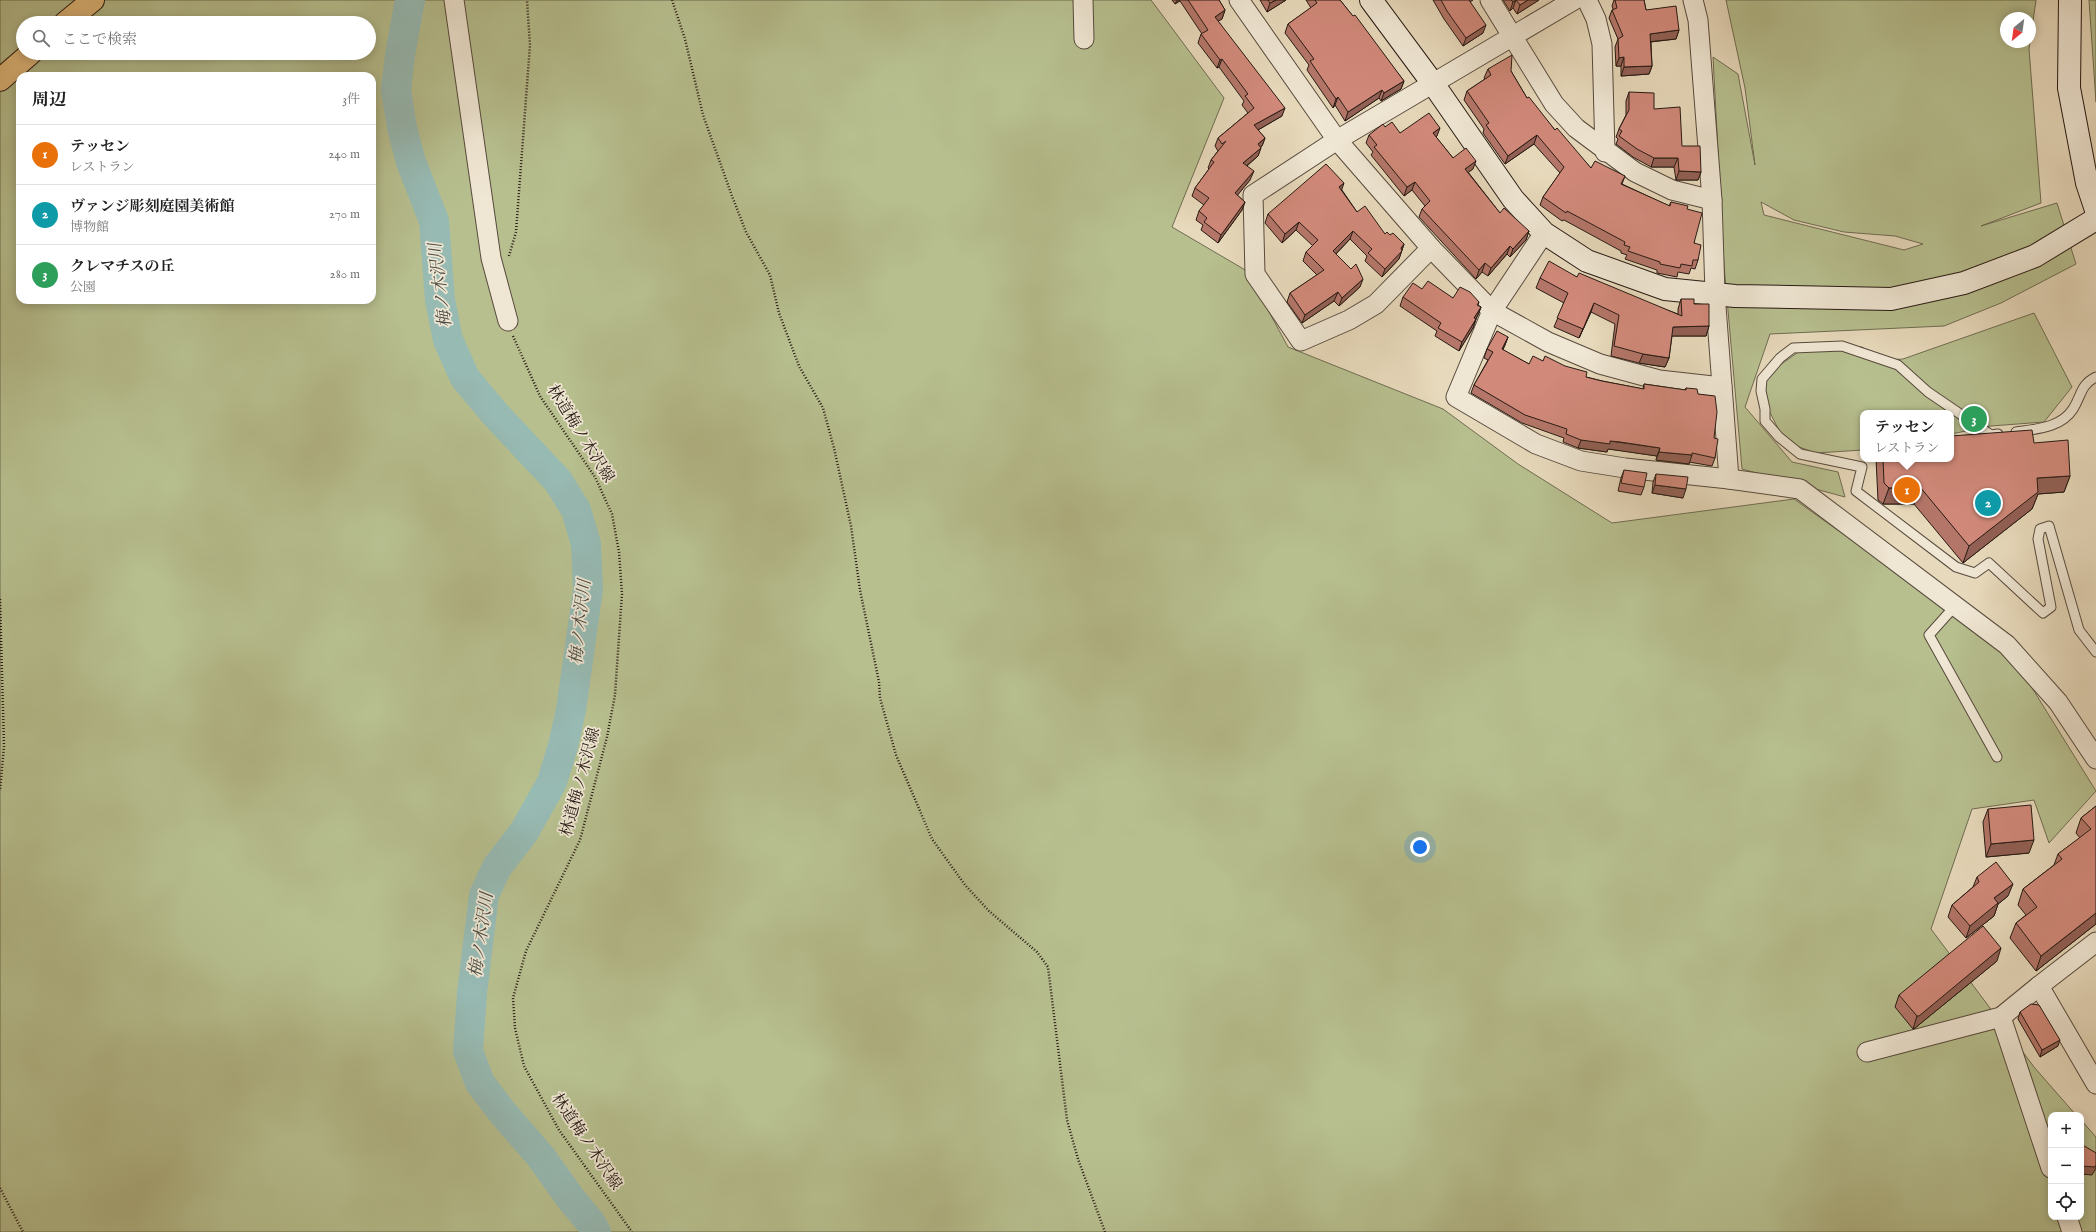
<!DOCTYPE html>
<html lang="ja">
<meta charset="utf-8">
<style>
:root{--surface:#fff;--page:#f6f6f6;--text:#222;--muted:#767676;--line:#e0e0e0;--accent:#d93025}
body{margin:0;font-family:"IM FELL English","Noto Serif JP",serif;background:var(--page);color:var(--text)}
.controls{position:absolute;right:12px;bottom:12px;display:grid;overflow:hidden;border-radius:8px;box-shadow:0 2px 10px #0003}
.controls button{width:36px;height:36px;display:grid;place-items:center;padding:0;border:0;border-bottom:1px solid var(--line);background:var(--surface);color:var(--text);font:20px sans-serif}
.compass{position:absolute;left:2000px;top:12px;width:36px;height:36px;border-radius:50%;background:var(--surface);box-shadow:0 2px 10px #0003;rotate:209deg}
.you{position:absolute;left:1420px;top:847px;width:14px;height:14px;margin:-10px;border:3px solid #fff;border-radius:50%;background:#1a73e8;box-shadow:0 0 0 6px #1a73e833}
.badge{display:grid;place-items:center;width:26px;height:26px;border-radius:50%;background:var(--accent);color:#fff;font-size:13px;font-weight:700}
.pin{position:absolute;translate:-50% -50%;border:2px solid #fff;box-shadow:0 1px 4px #0006}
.popup{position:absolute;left:1860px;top:410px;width:94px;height:52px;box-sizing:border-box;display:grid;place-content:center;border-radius:8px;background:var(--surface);filter:drop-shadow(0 1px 3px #0005);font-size:13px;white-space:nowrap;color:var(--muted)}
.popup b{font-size:15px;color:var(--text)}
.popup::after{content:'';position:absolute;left:50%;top:100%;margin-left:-8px;border:8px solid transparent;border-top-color:var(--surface)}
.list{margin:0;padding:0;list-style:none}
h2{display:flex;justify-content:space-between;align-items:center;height:52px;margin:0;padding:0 16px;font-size:17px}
h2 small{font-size:13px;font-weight:400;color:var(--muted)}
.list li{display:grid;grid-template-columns:26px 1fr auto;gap:12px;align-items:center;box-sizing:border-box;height:60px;padding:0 16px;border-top:1px solid var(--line)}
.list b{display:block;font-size:15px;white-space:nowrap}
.list p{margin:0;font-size:13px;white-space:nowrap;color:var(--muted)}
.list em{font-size:13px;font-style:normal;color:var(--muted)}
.icon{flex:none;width:22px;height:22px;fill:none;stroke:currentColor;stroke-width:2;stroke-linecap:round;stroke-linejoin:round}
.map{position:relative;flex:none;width:2096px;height:1232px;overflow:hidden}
.search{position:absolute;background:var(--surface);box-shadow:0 2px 10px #0003;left:16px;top:16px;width:360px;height:44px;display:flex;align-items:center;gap:10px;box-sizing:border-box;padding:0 14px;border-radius:22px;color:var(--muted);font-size:15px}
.panel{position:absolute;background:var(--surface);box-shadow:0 2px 10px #0003;left:16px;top:72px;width:360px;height:232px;border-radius:12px}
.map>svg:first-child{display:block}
.green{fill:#b7bf8f;stroke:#6f6c51;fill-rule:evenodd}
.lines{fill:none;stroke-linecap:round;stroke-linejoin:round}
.river{stroke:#97bab3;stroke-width:30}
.lane-casing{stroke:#574a3d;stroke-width:11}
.street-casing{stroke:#574a3d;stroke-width:21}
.secondary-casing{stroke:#271a13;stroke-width:24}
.highway-casing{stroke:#271a13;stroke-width:24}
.path{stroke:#271a13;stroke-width:2.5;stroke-dasharray:1 2;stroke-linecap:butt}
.lane{stroke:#efe6d3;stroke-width:9}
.street{stroke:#efe6d3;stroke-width:19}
.secondary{stroke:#efe6d3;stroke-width:22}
.highway{stroke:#e4bc7e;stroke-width:22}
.wall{fill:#b47669;stroke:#271a13}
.shaded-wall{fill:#926055;stroke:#271a13}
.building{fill:#d1897a;stroke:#271a13}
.labels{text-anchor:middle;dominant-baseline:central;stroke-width:3.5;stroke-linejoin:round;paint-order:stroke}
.street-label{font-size:16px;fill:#271a13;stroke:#efe6d3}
.water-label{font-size:17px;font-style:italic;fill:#494a43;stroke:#efe6d3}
</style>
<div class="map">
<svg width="2096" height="1232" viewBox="0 0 2096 1232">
<rect width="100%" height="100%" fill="#e7d9bb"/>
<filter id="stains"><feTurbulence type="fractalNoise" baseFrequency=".005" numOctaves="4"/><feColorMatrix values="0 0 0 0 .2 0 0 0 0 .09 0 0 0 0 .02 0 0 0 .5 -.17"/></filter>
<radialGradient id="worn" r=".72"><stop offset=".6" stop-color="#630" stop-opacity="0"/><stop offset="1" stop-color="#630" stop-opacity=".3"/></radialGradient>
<g class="green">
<path d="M0 0H1151L1224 98 1172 227 1247 271 1288 347 1443 409 1518 464 1612 523 1794 499 2011 654 2096 791 2049 843 2034 800 1972 809 1931 929 2034 1067 2076 1115H2051V1217H2081V1120L2096 1137V1232H0ZM23 23H369V53H23ZM20 76H372V300H20Z"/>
<path d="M1726 0H2036L2029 49 2041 203 1981 226 2057 203 2076 264 2001 303 1944 326 1770 334 1745 407 1792 462 1838 472 1845 497 1742 469 1724 265 1713 57 1738 74 1755 165 1745 88ZM2006 18H2030V42H2006ZM1761 202 1794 220 1844 232 1895 236 1923 244 1904 250 1764 215Z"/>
<path d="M2089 0H2096V102Z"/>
<path d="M2034 313 2072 387 2044 422 1991 426 1951 434V413H1863V450L1816 453 1785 442 1762 397 1766 375 1804 348 1862 347 1883 360 1903 359Z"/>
</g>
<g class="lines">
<path class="river" d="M410 0 400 55 396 90 402 128 411 162 434 221 440 300 448 340 465 378 495 414 558 481 576 510 586 544 588 589 571 710 563 746 552 782 524 832 497 867 484 895 472 993 468 1051 480 1083 502 1112 541 1157 571 1199 591 1223 596 1232"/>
<defs>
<g id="lane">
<path d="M2016 432C2036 429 2061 428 2073 409 2082 395 2080 385 2096 377"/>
<path d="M1998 434 1991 435 1928 392 1898 365 1842 346 1793 348 1780 358 1762 379 1761 391 1765 409V421L1779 437 1800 454 1862 467 1856 491 1956 567 1975 573 1989 563 2043 613 2051 607 2038 539 2040 529 2049 526 2079 630 2096 652"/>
<path d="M1955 606 1929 635 1997 757"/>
</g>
<g id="street">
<path d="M454 0 491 258 508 321"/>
<path d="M1083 0 1084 39"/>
<path d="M1239 0 1337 140 1431 248 1492 311 1548 342 1600 364 1659 380 1722 387"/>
<path d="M1490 0 1554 104 1576 128 1635 172 1672 190 1712 200"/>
<path d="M1587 0 1596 19 1602 44 1605 152"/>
<path d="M1693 0 1698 20 1712 200 1715 293 1729 479"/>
<path d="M1544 233 1492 311 1456 397 1536 444 1581 461 1625 468 1729 479 1800 489 2007 645 2058 702 2096 759"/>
<path d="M1431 248 1376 304 1349 320 1301 341 1255 274 1253 195 1337 140 1574 0"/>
<path d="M2096 942 2039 986 2096 1084"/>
<path d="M2001 1017 2051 1168"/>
<path d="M1867 1052 2001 1017 2039 986"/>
<path d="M2067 1217 2072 1232"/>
</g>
<g id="secondary">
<path d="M1371 0 1434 85 1513 199 1544 233 1587 261 1665 289 1735 296 1891 299 1964 283 2035 256 2096 219"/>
<path d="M2070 0 2069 88 2087 183 2096 210"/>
</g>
<g id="highway">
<path d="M65 23 93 0"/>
<path d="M0 80 31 53"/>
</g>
</defs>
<use href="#lane" class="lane-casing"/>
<use href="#street" class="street-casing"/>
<use href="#secondary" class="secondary-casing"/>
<use href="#highway" class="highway-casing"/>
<g class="path">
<path d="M672 0 685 39 703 115 732 196 746 232 770 275 779 313 799 366 823 408 834 448 851 526 860 590 879 682 880 698 896 755 932 839 965 885 989 911 1037 952 1048 967 1067 1120 1078 1159 1105 1232"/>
<path d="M509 256 516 232 530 45 527 0"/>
<path d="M513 336 540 396 595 477 612 514 619 552 622 594 615 695 607 737 580 840 526 951 513 998 515 1028 524 1066 559 1130 632 1232"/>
<path d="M0 599 4 746 0 791"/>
<path d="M0 1188 23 1232"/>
</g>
<use href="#lane" class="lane"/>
<use href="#street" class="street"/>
<use href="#secondary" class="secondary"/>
<use href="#highway" class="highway"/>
</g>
<g class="wall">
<path d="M1172 0H1219L1225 10 1222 19 1218 21 1282 116 1258 130 1265 138 1262 146 1261 147 1258 156 1247 166 1250 180 1237 195 1245 202 1242 210 1218 243 1201 230 1203 225 1196 220 1199 211 1204 205 1192 196 1195 188 1209 169 1208 168 1211 160 1218 151 1215 146 1218 138 1248 113 1242 105 1244 101 1219 67 1217 68 1198 43 1201 34H1202L1180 1 1175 4Z"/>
<path d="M1260 0H1286L1267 12Z"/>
<path d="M1306 0H1340L1404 81 1401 89 1381 101 1379 98 1345 121 1335 105 1333 108 1307 70 1309 65 1285 33 1288 24 1311 8Z"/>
<path d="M1433 0H1473L1470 2 1483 33 1463 46 1444 19Z"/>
<path d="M1503 0H1539L1517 14 1513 8 1510 11Z"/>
<path d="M1614 0H1644L1646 10 1679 30 1676 39 1651 42 1652 66 1649 74 1621 76V66H1616L1615 47 1618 39 1609 18 1612 10 1613 9 1612 6Z"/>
<path d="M1488 69 1511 71 1527 98 1555 130 1591 168 1625 176 1622 184 1669 206 1671 202 1687 209 1698 260 1695 269 1691 268 1689 274 1678 272 1677 277 1657 273V270L1625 259 1627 255 1621 253V251L1564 220 1562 221 1540 205 1543 197 1560 173 1534 144 1505 164 1483 133 1484 129 1464 100 1467 91 1485 79 1484 78Z"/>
<path d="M1629 92 1654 109 1701 172 1698 180H1676L1674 167H1651L1633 157 1616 144 1618 139 1616 137 1619 129 1626 115V101Z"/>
<path d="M1385 127 1400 133 1437 136 1436 137 1453 158 1473 169 1468 172 1500 213 1529 231 1526 240 1510 257 1507 254 1488 276 1482 272 1476 279 1419 217 1422 209 1425 206 1412 190 1404 196 1371 155 1373 152 1366 143 1369 135Z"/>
<path d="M1342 190 1357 212 1385 234 1390 235 1404 244 1399 259 1382 277 1365 261 1367 256 1350 239 1336 254 1360 287 1339 306 1334 301 1302 323 1287 302 1290 293 1317 275 1303 261 1306 252 1313 246 1296 230 1282 243 1265 223 1268 214Z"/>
<path d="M1577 277 1678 314V309L1681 299 1694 304 1709 326 1706 336H1672L1669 358 1665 367 1639 363 1611 356 1615 324 1591 312 1579 338 1554 327 1564 303 1536 288 1540 278Z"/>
<path d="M1422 289 1453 298 1479 302 1478 305 1481 307 1478 315 1476 319 1473 328 1459 351 1435 336 1437 331 1400 306 1403 297Z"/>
<path d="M1508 337 1503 350 1529 364 1543 361 1586 377 1602 381 1643 389 1644 384 1685 390 1686 388 1698 394 1714 438 1715 458 1712 466 1689 462V464L1656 460 1657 456 1617 450 1608 449 1607 452 1578 448 1563 442 1564 438 1522 423 1471 393 1474 385 1488 360 1484 358 1487 349Z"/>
<path d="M2034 443 2070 476 2064 492 2038 494 2032 509 1963 563 1914 504H1883L1878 500 1876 459H1951Z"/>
<path d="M1624 470 1644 487 1641 495 1618 491 1621 478Z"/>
<path d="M1656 474 1683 498 1652 493 1653 482Z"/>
<path d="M2096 806V924L2036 971 2010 938 2016 923 2026 915 2018 905 2023 889 2054 865 2058 854 2080 838 2076 833 2081 818Z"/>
<path d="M1988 809 2029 853 1986 857 1983 822Z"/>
<path d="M1977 877 2008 896 1998 904 1994 916 1966 938 1948 917 1952 905 1973 887Z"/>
<path d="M1997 961 1915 1028 1913 1029 1895 1007 1899 995Z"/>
<path d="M2020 1012 2058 1046 2040 1057 2018 1019Z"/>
</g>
<g class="shaded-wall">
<path d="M1177 0H1180L1175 4Z"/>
<path d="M1276 0H1286L1267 12 1270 3Z"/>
<path d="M1516 0 1513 8 1510 11 1513 2Z"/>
<path d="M1528 0H1539L1517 14 1520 5Z"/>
<path d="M1225 10 1222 19 1212 25 1215 17Z"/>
<path d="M1486 25 1483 33 1463 46 1466 38Z"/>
<path d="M1679 30 1676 39 1647 42 1650 34Z"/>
<path d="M1624 57 1621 66H1616L1619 58Z"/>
<path d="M1222 59 1219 67 1217 68 1220 60Z"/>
<path d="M1652 66 1649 74 1621 76 1624 67Z"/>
<path d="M1404 81 1401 89 1381 101 1384 93Z"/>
<path d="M1382 90 1379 98 1345 121 1348 112Z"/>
<path d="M1338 97 1335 105 1333 108 1336 99Z"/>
<path d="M1285 108 1282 116 1251 134 1254 125Z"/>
<path d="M1440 128 1437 136 1430 141 1433 133Z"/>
<path d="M1537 135 1534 144 1505 164 1508 156Z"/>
<path d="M1265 138 1262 146 1255 152 1258 144Z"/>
<path d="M1261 148 1258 156 1240 171 1243 163Z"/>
<path d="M1654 158H1678L1674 167H1651Z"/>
<path d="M1476 161 1473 169 1462 177 1465 169Z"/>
<path d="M1254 171 1250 180 1232 202 1235 193Z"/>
<path d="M1679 171 1701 172 1698 180H1676Z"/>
<path d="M1415 182 1412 190 1404 196 1407 187Z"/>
<path d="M1344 183 1341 192 1339 187Z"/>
<path d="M1245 202 1242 210 1218 243 1221 235Z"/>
<path d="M1299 222 1296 230 1282 243 1285 234Z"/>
<path d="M1353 231 1350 239 1330 260 1333 251Z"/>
<path d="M1529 231 1526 240 1510 257 1513 249Z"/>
<path d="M1404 244 1399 259 1382 277 1385 269Z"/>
<path d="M1510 246 1507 254 1488 276 1491 268Z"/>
<path d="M1485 263 1482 272 1476 279 1479 270Z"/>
<path d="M1363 279 1360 287 1339 306 1342 298Z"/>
<path d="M1338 292 1334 301 1302 323 1305 315Z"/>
<path d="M1594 303 1591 312 1579 338 1583 329Z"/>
<path d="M1481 307 1478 315 1471 326 1474 318Z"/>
<path d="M1476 319 1473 328 1459 351 1462 342Z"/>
<path d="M1709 326 1706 336H1670L1673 327Z"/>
<path d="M1508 337 1505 345 1498 357Z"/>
<path d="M1643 354 1669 358 1665 367 1639 363Z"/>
<path d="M1581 440 1610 441 1660 448 1657 456 1608 449 1607 452 1578 448Z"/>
<path d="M1659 452 1692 455 1689 464 1656 460Z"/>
<path d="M2070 476 2064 492 2038 494 2032 509 1963 563 1969 546 2037 478Z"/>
<path d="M1655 485 1686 489 1683 498 1652 493Z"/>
<path d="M1920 487 1914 504H1883L1889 488Z"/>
<path d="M2034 840 2029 853 1986 857 1991 844Z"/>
<path d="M2013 884 2008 896 1998 904 1994 916 1966 938 1970 926 1994 898Z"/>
<path d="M2096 913V924L2036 971 2041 956Z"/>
<path d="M2001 948 1997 961 1915 1028 1913 1029 1917 1016Z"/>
<path d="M2060 1040 2058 1046 2040 1057 2042 1050Z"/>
<path d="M2081 1165H2096V1168L2092 1175 2081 1174Z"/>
</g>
<g class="building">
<path d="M1188 0H1219L1225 10 1215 17 1285 108 1254 125 1265 138 1258 144 1261 148 1243 163 1254 171 1235 193 1245 202 1221 235 1204 222 1207 218 1199 211 1209 198 1195 188 1214 162 1211 160 1226 141 1222 144 1218 138 1254 108 1245 96 1248 94 1222 59 1220 60 1201 34 1208 30Z"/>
<path d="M1268 0H1276L1270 3Z"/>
<path d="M1315 0H1340L1353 16 1355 15 1404 81 1384 93 1382 90 1348 112 1338 97 1336 99 1310 61 1314 59 1288 24 1317 3Z"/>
<path d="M1441 0H1469L1486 25 1466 38 1447 11Z"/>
<path d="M1511 0H1528L1520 5 1516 0 1513 2Z"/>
<path d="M1615 0H1644L1646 10 1676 6 1679 30 1650 34 1652 66 1624 67V57L1619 58 1618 39 1623 36 1612 10 1617 8Z"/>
<path d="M1512 55 1511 71 1527 98 1529 97 1555 130 1557 128 1591 168 1595 161 1625 176 1621 184 1670 206 1671 202 1688 206 1687 209 1702 213 1694 243 1701 245 1698 260H1693L1692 266 1681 264 1680 268 1660 264V262L1628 251 1630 247 1624 245 1625 242 1567 211 1566 213 1543 197 1564 167 1537 135 1508 156 1486 125 1489 123 1467 91 1491 75 1488 69Z"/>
<path d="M1629 92 1654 93V109L1680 107 1682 146H1700L1701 172 1679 171 1678 158H1654L1637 149 1619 136 1622 131 1619 129 1629 110Z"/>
<path d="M1429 113 1440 128 1433 133 1453 158 1466 148 1476 161 1465 169 1500 213 1504 208 1529 231 1513 249 1510 246 1491 268 1485 263 1479 270 1422 209 1430 201 1415 182 1407 187 1374 147 1377 145 1369 135 1383 124 1385 127 1392 122 1400 133Z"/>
<path d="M1326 164 1344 183 1339 187 1357 212 1365 206 1385 234 1387 232 1390 235 1393 233 1404 244 1401 248 1402 251 1385 269 1368 253 1372 249 1353 231 1333 251 1351 269 1356 264 1363 279 1342 298 1338 292 1305 315 1290 293 1324 270 1306 252 1318 240 1299 222 1285 234 1268 214Z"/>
<path d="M1549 261 1577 277 1579 273 1682 316 1681 299H1694V304H1709V326L1673 327 1669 358 1643 354 1614 346 1619 315 1594 303 1583 329 1557 318 1568 293 1540 278Z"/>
<path d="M1428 281 1453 298 1460 287 1470 292 1479 302 1477 305 1481 307 1474 318 1476 319 1462 342 1438 328 1441 323 1403 297 1413 283 1422 289Z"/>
<path d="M1497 331 1508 337 1502 349 1529 364 1533 356 1543 361 1545 356 1565 366 1587 372 1586 377 1602 381 1644 389V384L1686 390V388L1697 389 1698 394 1715 396 1717 412 1714 438 1718 439 1715 458 1692 453V455L1659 452 1660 448 1620 442 1610 441V444L1581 440 1566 434 1567 429 1525 415 1474 385 1493 352 1487 349Z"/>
<path d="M2032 430 2034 443 2068 440 2070 476 2037 478 2038 492 1969 546 1920 487 1889 488 1884 483 1883 459H1951V436Z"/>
<path d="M1624 470 1647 473 1644 487 1621 483Z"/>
<path d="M1656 474 1688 477 1686 489 1655 485Z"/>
<path d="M2031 805 2034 840 1991 844 1988 809Z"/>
<path d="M2096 806V913L2041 956 2016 923 2037 907 2023 889 2062 859 2058 854 2091 829 2081 818Z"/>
<path d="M1996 862 2013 884 1994 898 1998 903 1970 926 1952 905 1979 882 1977 877Z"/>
<path d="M1983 926 2001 948 1919 1016H1917L1899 995Z"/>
<path d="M2031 1004 2039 1005 2060 1040 2042 1050 2020 1012Z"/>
<path d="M2081 1144 2096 1153V1165L2095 1167 2081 1166Z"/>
</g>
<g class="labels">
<g class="street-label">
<text transform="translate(580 434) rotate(58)">林道梅ノ木沢線</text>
<text transform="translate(581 782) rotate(-75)">林道梅ノ木沢線</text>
<text transform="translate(586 1142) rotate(56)">林道梅ノ木沢線</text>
</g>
<g class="water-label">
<text transform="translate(441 285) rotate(-97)">梅ノ木沢川</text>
<text transform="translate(581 622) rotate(-84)">梅ノ木沢川</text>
<text transform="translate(482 935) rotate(-82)">梅ノ木沢川</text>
</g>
</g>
<rect width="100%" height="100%" filter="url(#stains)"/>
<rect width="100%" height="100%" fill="url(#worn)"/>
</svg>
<div class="controls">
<button>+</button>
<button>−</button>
<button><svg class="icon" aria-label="locate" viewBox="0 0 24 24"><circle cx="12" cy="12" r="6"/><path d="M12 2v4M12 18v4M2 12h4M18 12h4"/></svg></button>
</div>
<svg class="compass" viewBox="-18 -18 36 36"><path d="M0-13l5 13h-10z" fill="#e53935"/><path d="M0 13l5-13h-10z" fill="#767676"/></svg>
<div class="you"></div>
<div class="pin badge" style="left:1907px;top:490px;background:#e8710a">1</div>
<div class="popup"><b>テッセン</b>レストラン</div>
<div class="pin badge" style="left:1988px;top:503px;background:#0f9aa8">2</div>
<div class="pin badge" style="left:1974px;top:419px;background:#2e9e5b">3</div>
<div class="search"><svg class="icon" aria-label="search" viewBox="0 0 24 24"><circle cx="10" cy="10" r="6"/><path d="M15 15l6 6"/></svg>ここで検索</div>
<section class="panel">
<h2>周辺<small>3件</small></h2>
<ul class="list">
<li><span class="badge" style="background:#e8710a">1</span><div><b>テッセン</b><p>レストラン</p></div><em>240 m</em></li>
<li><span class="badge" style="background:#0f9aa8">2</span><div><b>ヴァンジ彫刻庭園美術館</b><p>博物館</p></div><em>270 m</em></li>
<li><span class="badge" style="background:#2e9e5b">3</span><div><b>クレマチスの丘</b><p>公園</p></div><em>280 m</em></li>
</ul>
</section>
</div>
